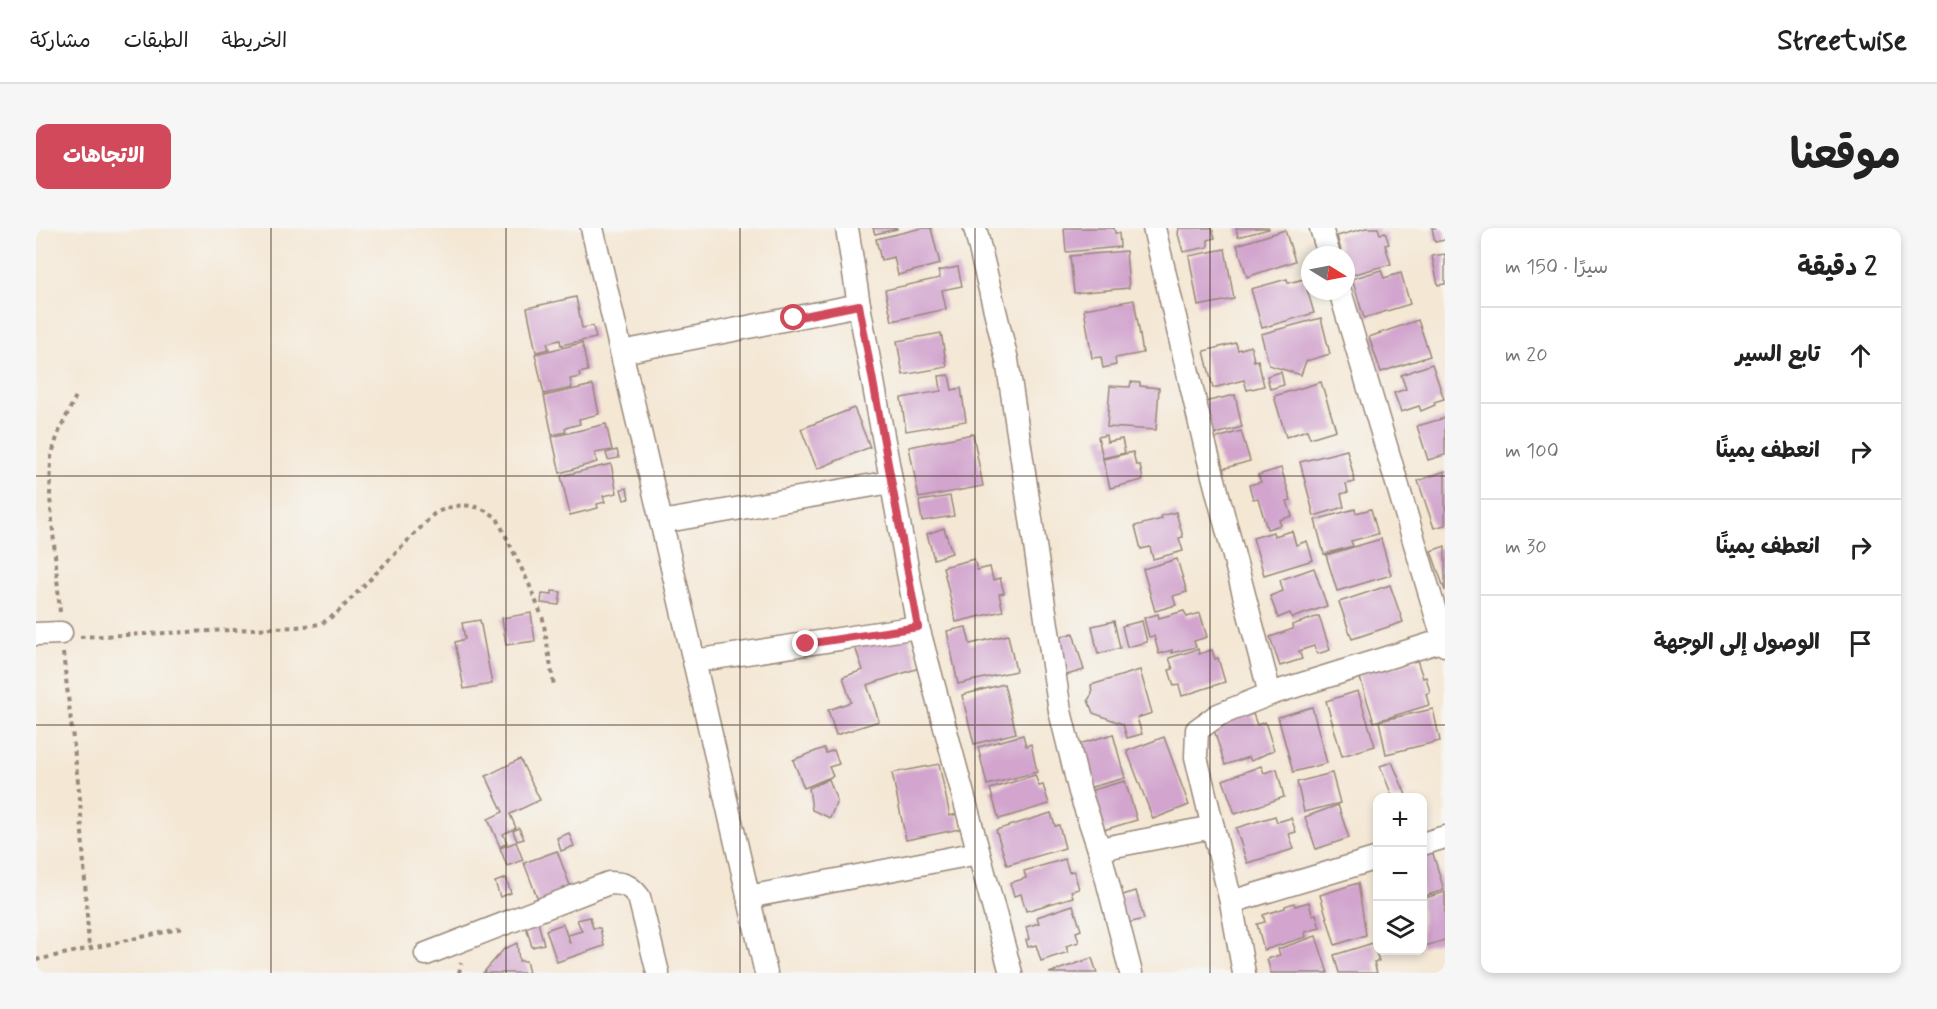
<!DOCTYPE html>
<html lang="ar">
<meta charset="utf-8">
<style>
:root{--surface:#fff;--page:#f6f6f6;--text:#222;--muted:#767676;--line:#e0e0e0;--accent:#d1495b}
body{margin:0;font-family:Mynerve,"Playpen Sans Arabic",sans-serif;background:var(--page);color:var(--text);direction:rtl}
.controls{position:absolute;right:18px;bottom:18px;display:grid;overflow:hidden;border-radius:12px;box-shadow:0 3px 9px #0003}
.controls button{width:54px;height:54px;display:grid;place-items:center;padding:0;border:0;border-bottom:2px solid var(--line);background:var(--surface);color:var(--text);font:30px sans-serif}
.compass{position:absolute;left:1265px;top:18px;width:54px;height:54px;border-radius:50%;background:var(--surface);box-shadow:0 3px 9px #0003;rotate:100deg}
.stop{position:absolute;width:18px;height:18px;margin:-14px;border:4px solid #d1495b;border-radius:50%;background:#fff}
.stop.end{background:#d1495b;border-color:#fff;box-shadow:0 2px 6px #0008}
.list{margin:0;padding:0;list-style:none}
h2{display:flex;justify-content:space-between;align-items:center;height:78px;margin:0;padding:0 24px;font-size:26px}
h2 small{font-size:20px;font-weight:400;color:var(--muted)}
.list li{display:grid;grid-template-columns:39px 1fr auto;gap:18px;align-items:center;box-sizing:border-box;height:96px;padding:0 24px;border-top:2px solid var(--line)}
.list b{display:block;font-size:22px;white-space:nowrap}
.list em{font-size:20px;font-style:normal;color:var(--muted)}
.icon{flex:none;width:33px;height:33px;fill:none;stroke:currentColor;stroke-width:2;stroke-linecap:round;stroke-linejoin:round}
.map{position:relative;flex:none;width:1409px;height:745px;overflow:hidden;direction:ltr;border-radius:12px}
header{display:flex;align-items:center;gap:36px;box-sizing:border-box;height:84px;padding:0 30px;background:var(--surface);border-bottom:2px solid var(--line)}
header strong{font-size:28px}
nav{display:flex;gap:33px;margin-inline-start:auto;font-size:21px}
.intro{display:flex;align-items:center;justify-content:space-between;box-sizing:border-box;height:144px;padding:0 36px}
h1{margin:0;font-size:42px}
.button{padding:15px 27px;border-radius:12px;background:var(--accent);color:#fff;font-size:21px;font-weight:700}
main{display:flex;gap:36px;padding:0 36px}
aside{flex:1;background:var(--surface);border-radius:12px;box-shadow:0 3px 9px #0003}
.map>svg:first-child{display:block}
.building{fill:#d2a4ce}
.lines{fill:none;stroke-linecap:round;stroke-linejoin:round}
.street-casing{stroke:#988879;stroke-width:25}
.path{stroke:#988879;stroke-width:4;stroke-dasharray:4.5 4.5;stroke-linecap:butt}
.street{stroke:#fff;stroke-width:22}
.route{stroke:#d1495b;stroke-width:8}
.grid{fill:none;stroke:#3b2a1e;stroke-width:1.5;stroke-opacity:0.55}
</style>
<header>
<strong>Streetwise</strong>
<nav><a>الخريطة</a><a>الطبقات</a><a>مشاركة</a></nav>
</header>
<div class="intro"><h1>موقعنا</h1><a class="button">الاتجاهات</a></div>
<main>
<aside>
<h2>2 دقيقة<small>سيرًا · 150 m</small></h2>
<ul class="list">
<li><svg class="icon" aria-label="ahead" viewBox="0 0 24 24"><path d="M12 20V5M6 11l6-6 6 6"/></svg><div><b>تابع السير</b></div><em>20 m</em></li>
<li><svg class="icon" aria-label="right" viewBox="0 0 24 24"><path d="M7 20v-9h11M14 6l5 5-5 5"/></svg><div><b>انعطف يمينًا</b></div><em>100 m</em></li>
<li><svg class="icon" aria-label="right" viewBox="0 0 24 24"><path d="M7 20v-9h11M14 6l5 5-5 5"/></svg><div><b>انعطف يمينًا</b></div><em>30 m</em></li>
<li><svg class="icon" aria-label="arrive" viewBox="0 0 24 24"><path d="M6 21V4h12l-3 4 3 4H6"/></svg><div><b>الوصول إلى الوجهة</b></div></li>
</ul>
</aside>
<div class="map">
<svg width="1409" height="745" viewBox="0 0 1409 745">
<rect width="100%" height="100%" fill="#f6f6f2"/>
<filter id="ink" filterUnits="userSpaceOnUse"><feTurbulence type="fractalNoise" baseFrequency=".0167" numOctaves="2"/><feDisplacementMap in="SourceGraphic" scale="12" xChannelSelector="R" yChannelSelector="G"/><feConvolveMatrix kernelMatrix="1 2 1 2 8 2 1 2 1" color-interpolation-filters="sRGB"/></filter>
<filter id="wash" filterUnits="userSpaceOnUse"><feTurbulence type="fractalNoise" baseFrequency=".008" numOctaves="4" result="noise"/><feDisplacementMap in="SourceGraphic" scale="24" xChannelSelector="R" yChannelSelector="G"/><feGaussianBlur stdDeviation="1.35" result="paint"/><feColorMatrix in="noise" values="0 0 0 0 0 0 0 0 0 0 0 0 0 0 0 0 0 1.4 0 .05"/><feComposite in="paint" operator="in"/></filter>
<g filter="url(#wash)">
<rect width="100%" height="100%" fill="#f4e7d4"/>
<g id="blocks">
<g class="building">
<path d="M837 0H861V1L839 6Z"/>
<path d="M886 0H895L904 36 862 47 858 29 845 32 840 11Z"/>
<path d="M1028 0H1078L1079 5H1083L1084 19 1030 24Z"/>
<path d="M1143 0H1176L1179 10 1172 12V19L1147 24 1142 6Z"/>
<path d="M1200 0H1233V1L1202 9Z"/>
<path d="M1330 0H1342L1344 6 1349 4 1353 16 1349 17 1355 36 1312 48 1310 27H1306L1301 8Z"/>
<path d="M1396 0H1409V12L1399 14Z"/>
<path d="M1249 2 1259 33 1211 49 1201 17Z"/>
<path d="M1189 21 1198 71 1162 78 1153 28Z"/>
<path d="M1090 23 1093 60 1038 65 1034 28Z"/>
<path d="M1409 26V56L1402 57 1396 28Z"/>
<path d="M922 39 926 58 906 62 910 81 856 93 849 62 904 50 902 43Z"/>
<path d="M1345 42 1348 50 1365 45 1374 76 1328 90 1316 51Z"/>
<path d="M1251 51 1252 55 1268 51 1278 85 1226 100 1215 61Z"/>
<path d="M540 69 546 100 557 98 560 110 525 117 524 112 511 115 513 121 500 124 491 80Z"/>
<path d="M1098 72 1107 125 1079 130 1080 137 1067 140 1065 129 1056 130 1048 81Z"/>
<path d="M1285 90 1294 126 1270 133 1265 147 1233 137 1225 106Z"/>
<path d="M1382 92 1394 128 1345 144 1333 109Z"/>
<path d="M905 105 911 139 867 147 861 113Z"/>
<path d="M546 115 552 143 543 145 544 149 534 151 536 160 508 166 499 126Z"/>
<path d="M1200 115 1202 122 1215 118 1218 133 1222 132 1228 158 1211 162 1208 152 1177 160 1168 123Z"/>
<path d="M1396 136 1408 171 1398 174 1399 177 1385 183 1383 178 1365 184 1358 165 1370 161 1365 147Z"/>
<path d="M1245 144 1248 157 1234 161 1231 148Z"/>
<path d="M913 147 916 162 925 160 930 193 870 203 865 170 905 163 903 148Z"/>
<path d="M1095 154 1104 155V158L1123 160 1120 202 1071 199 1074 158 1094 159Z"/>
<path d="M1285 154 1300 202 1274 210 1271 202 1250 209 1238 168Z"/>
<path d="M557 157 563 186 543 191 544 196 529 200 530 204 516 207 508 168Z"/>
<path d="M1199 167 1206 199 1176 207 1168 174Z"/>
<path d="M818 180 834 219 781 241 765 201Z"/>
<path d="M1409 190V227L1392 232 1381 198Z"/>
<path d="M570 196 576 222 559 225 561 234 524 245 516 209Z"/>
<path d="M1205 203 1214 233 1186 241 1178 211Z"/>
<path d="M937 206 947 258 883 270 873 219Z"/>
<path d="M1070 207 1071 214 1086 211 1089 225 1067 230 1062 209Z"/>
<path d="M581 222 583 230 572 232 570 225Z"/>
<path d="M1311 222 1319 254 1310 256 1312 264 1305 266 1308 279 1278 288 1264 234Z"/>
<path d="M1097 224 1100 237H1104L1107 252 1074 260 1067 231Z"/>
<path d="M575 236 581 265 567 268 569 274 561 276 562 280 534 287 525 248Z"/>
<path d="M1245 240 1255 272 1251 273 1256 288 1243 292 1245 297 1231 301 1222 270 1217 271 1213 257 1225 254 1222 247Z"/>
<path d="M1409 243V297L1398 300 1382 253Z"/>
<path d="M591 260 593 271 588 272 585 261Z"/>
<path d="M914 268 918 288 886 293 883 273Z"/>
<path d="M1319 281 1320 285 1335 281 1342 306 1315 313 1317 318 1288 326 1279 292Z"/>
<path d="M1140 284 1147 309 1143 310 1147 323 1117 331 1114 319 1105 321 1099 298 1126 291 1125 288Z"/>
<path d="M908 300 916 325 898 331 891 306Z"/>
<path d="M1256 303 1260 317 1271 313 1277 332 1228 347 1217 310 1237 304 1238 308Z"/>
<path d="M1345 311 1355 347 1301 363 1290 327Z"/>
<path d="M1409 318V363L1395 323Z"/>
<path d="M938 331 941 342 954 339 957 352 964 350 968 365 963 366 967 383 920 394 907 339Z"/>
<path d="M1141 331 1151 364 1137 368 1140 377 1119 383 1107 341Z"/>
<path d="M1278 340 1291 378 1256 390 1254 385 1242 390 1234 368 1247 363 1244 352Z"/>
<path d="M1354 357 1367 394 1316 411 1303 374Z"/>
<path d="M516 363 525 364 523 377 505 375 506 366 516 367Z"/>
<path d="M1148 383 1151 389 1164 385 1171 409 1158 413 1160 419 1136 425V422L1123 426 1118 408 1113 409 1108 390 1122 386 1123 390Z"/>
<path d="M495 385 499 413 470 417 466 390Z"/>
<path d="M1283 388 1294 422 1281 426 1278 418 1263 423 1266 431 1244 438 1234 409 1257 401 1256 397Z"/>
<path d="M444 392 456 456 428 461 419 414 429 411 426 395Z"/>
<path d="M1078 393 1084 420 1062 426 1056 398Z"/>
<path d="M1106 393 1111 414 1091 419 1086 398Z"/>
<path d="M930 399 934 416 972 407 980 443 922 456 911 403Z"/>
<path d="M870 402 883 440 831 457 843 493 800 507 792 482 815 474 807 449 827 442 819 419Z"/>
<path d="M1037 405 1048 442 1027 448 1015 412Z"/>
<path d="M1162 421 1163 426 1176 422 1179 431 1182 430 1189 454 1146 468 1143 457 1138 458 1133 442 1137 441 1133 430Z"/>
<path d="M1381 432 1387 450 1390 449 1394 464 1390 466 1393 477 1338 494 1323 447 1354 434 1356 440Z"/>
<path d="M1104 442 1116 485 1101 490 1106 506 1091 510 1087 496 1057 485 1052 472 1056 466 1055 457Z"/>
<path d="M968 456 980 505 938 516 926 467Z"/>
<path d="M1322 463 1339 518 1306 528 1290 473Z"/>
<path d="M1276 479 1291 535 1257 544 1242 489Z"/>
<path d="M1397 481 1404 513 1350 526 1343 493Z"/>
<path d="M1217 486 1221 497 1229 494 1238 522 1215 533 1213 529 1189 537 1177 499Z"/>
<path d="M1077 506 1089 550 1052 560 1040 517Z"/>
<path d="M987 507 990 518 995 516 1001 544 951 557 942 519Z"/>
<path d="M1128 509 1153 577 1117 591 1091 523Z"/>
<path d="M788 520 790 525 798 522 803 536 793 539 797 548 768 560 757 532Z"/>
<path d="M484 531 504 572 474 586 480 600 467 606 471 615 464 619 452 591 467 584 450 548Z"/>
<path d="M1356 534 1370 567 1364 570H1357L1344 538Z"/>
<path d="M903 536 914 588 921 586 924 601 870 612 856 545Z"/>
<path d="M1225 538 1228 545 1241 541 1248 569 1199 586 1187 552Z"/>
<path d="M1296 545 1304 575 1268 584 1261 554Z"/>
<path d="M999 547 1003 558 1007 557 1013 576 963 591 954 561Z"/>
<path d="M793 551 801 573 794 590 776 582 773 560Z"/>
<path d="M1089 553 1101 592 1064 603 1053 563Z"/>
<path d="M1302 577 1313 610 1280 621 1269 589Z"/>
<path d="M1015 585 1019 598 1023 597 1029 620 971 637 960 602Z"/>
<path d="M1239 588 1241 594 1255 590 1260 604 1253 606 1258 621 1211 635 1200 600Z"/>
<path d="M483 600 488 611 481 613 477 603Z"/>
<path d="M533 605 538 618 525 623 521 610Z"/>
<path d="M480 614 487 632 471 638 464 620Z"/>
<path d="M1395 619 1408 662 1386 669V622Z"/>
<path d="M521 623 535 660 504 677 488 635Z"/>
<path d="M1029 631 1033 644 1038 643 1043 661 1035 663 1037 669 990 683 985 666 978 668 974 655 990 650 988 643Z"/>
<path d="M470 650 475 665 464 669 459 654Z"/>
<path d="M1322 655 1330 707 1299 717 1284 667Z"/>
<path d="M1100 663 1108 691 1084 697 1077 670Z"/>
<path d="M1409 664V712L1386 719V671Z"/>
<path d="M1273 674 1276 687 1280 686 1284 700 1269 704 1270 709 1228 722 1221 696 1229 694 1227 687 1249 680V678L1258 675 1259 678Z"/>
<path d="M1037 677 1045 702 1040 704 1043 714 1030 718 1032 724 1005 733 1000 717 992 719 990 712 993 711 990 699 1003 695 1001 689Z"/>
<path d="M554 689 557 700H564L568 718 521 734 510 702 527 696 534 716 532 707 546 703 541 692Z"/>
<path d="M502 694 508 716 496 719 490 698Z"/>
<path d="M1280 708 1292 745H1235L1231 731 1244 727 1242 721Z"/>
<path d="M481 715 483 733H490L493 745H447L468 721Z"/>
<path d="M1337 715 1343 733 1338 734 1341 745H1303L1298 727Z"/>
<path d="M1056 730 1061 745H1013Z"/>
</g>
</g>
</g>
<g filter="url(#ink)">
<use href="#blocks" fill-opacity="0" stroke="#988879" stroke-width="1.5"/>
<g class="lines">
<defs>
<g id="street">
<path d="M556 0 658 433 730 745"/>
<path d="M811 0 823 77 882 399 975 745"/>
<path d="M939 0 971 132 1024 483 1044 564 1063 621 1095 745"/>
<path d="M1118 0 1170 221 1234 466"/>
<path d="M1285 0 1293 27"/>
<path d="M1304 63 1409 417"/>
<path d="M586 124 823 77"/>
<path d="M625 294 855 254"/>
<path d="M0 406 25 405"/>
<path d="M658 433 882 399"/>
<path d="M1386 616 1409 609"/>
<path d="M1063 621 1177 599"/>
<path d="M712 669 942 625"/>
<path d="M1195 674 1342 630"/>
<path d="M390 726 573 655C587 655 594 657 603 669L622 745"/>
<path d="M1208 745 1195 674 1160 529 1161 502 1182 487 1234 466 1408 412"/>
</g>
</defs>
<use href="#street" class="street-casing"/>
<g class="path">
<path d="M24 384 14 269 15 229 22 206 40 168"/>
<path d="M44 409 260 399 285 396 301 385 398 286C419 274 441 274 461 290L493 356 507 391 518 458"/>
<path d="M27 425 44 571 53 720"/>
<path d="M0 732 147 700"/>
<path d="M423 745 425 735"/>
</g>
<use href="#street" class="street"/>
</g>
</g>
<g class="lines" filter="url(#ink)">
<path class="route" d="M758 90 823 77 882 399 770 416"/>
</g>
<path class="grid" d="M235 0V745M470 0V745M704 0V745M939 0V745M1174 0V745M0 248H1409M0 497H1409"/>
</svg>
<div class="controls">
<button>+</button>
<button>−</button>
<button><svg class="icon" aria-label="layers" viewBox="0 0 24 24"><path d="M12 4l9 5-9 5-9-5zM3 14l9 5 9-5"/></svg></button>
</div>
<svg class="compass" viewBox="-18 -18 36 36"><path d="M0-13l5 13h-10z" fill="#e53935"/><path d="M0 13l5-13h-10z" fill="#767676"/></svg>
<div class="stop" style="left:758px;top:90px"></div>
<div class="stop end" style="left:770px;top:416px"></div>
</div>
</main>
